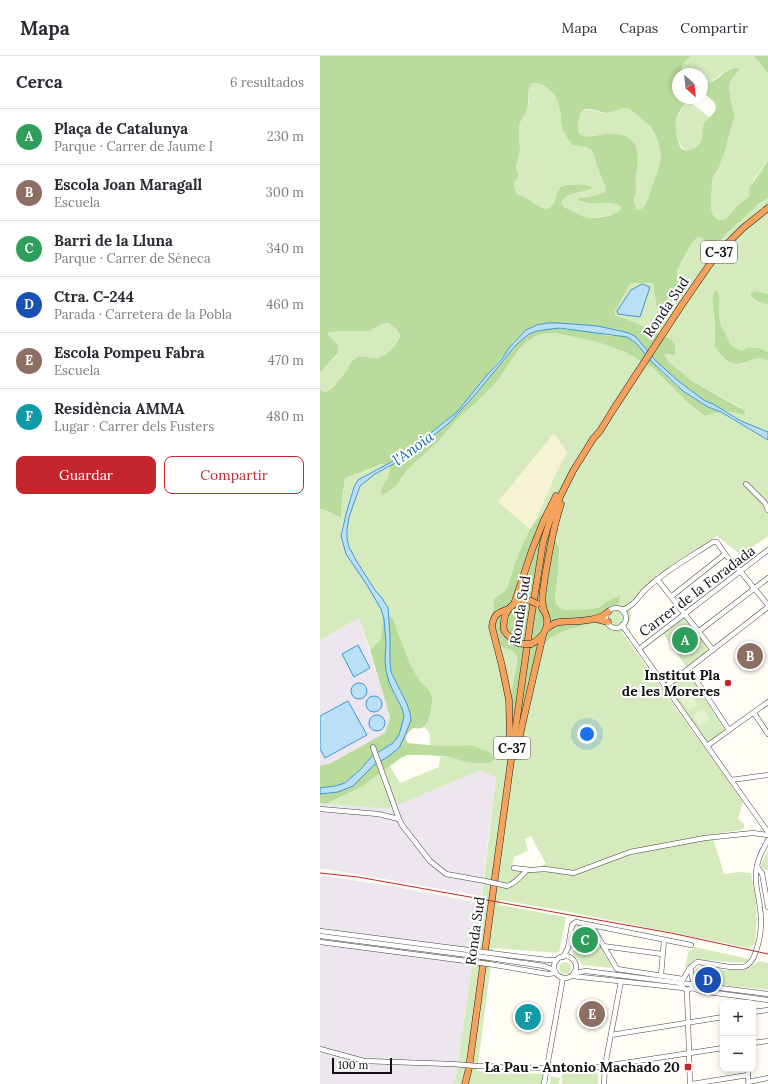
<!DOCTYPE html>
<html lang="es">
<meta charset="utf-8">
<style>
:root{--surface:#fff;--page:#f2f2f3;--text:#2b2b33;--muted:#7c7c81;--line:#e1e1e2;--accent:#c4262e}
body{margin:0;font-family:Lora,serif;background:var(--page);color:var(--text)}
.controls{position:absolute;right:12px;bottom:12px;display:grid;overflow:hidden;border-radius:8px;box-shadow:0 2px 6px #0003}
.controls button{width:36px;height:36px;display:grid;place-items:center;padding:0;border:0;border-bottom:1px solid var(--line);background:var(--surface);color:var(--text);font:20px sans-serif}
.compass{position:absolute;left:352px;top:12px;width:36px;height:36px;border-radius:50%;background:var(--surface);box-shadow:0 2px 6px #0003;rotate:153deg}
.scale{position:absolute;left:12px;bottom:10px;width:60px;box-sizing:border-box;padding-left:4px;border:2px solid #111;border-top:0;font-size:11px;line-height:14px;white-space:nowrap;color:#111;-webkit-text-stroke:3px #fff;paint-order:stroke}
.you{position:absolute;left:267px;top:678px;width:14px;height:14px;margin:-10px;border:3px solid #fff;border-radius:50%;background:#1a73e8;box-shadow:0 0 0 6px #1a73e833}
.badge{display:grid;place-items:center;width:26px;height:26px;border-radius:50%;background:var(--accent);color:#fff;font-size:13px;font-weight:700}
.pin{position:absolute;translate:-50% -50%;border:2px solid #fff;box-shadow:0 1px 4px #0006}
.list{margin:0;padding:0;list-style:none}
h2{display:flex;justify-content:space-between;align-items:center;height:52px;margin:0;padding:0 16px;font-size:17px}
h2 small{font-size:13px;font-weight:400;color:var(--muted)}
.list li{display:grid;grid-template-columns:26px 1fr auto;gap:12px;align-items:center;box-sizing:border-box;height:56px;padding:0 16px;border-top:1px solid var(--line)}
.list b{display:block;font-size:15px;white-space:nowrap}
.list p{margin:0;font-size:13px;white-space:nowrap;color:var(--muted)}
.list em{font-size:13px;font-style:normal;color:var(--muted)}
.actions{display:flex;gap:8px;padding:12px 16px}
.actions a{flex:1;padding:9px 0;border:1px solid var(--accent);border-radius:8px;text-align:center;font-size:14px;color:var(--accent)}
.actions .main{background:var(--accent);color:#fff}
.map{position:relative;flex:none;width:448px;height:1028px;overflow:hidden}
header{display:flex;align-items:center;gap:24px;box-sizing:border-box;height:56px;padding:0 20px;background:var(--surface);border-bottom:1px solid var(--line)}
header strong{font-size:19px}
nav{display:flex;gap:22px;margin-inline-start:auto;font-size:14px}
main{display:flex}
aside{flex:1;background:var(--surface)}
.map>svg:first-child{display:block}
.industrial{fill:#eee6ef}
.farmland{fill:#f6f3d4}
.green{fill:#d5ebbd;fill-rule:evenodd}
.forest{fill:#b9dc9c;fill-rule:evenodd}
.pitch{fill:#e6f2cf}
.water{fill:#b9e0f7;stroke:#3f96cf}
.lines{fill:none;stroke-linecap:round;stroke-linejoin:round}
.minor-casing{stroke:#444;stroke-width:5.5}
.highway-casing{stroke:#222;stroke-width:7}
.minor{stroke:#fff;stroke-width:4.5}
.highway{stroke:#f5a25d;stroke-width:6}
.rail{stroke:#c4262e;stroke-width:1}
.minor-bridge-casing{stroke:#444;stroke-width:5.5;stroke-linecap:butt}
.highway-bridge-casing{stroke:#222;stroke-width:7;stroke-linecap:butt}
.minor-bridge{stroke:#fff;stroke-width:4.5}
.highway-bridge{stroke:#f5a25d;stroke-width:6}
.poi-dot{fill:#c4262e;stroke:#fff;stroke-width:1.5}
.labels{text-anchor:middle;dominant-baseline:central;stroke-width:4;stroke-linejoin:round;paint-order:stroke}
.shield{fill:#fff;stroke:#585858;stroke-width:1}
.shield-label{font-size:13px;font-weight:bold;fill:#111}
.street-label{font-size:14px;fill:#111;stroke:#fff}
.poi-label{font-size:14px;font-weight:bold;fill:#111;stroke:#fff;text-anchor:end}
.water-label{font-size:15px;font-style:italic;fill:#1768a6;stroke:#fff}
</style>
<header>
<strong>Mapa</strong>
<nav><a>Mapa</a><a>Capas</a><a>Compartir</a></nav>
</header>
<main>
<aside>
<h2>Cerca<small>6 resultados</small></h2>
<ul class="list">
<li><span class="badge" style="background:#2e9e5b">A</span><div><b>Plaça de Catalunya</b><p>Parque · Carrer de Jaume I</p></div><em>230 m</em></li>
<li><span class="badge" style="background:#8d6e63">B</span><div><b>Escola Joan Maragall</b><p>Escuela</p></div><em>300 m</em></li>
<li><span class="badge" style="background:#2e9e5b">C</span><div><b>Barri de la Lluna</b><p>Parque · Carrer de Sèneca</p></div><em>340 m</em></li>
<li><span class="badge" style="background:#1a4fb4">D</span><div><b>Ctra. C-244</b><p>Parada · Carretera de la Pobla</p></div><em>460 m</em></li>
<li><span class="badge" style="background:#8d6e63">E</span><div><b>Escola Pompeu Fabra</b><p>Escuela</p></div><em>470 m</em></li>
<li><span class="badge" style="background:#0f9aa8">F</span><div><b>Residència AMMA</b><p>Lugar · Carrer dels Fusters</p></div><em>480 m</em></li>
</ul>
<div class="actions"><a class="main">Guardar</a><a>Compartir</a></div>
</aside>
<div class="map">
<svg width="448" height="1028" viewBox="0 0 448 1028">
<rect width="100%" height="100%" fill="#fffdf5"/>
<g class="industrial">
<path d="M39 562 70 661 65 677 11 707 0 710V584Z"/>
<path d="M161 713 176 722 161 840 6 813H0V747L68 753Z"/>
<path d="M5 820 72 830 161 847 136 1020 133 1028H0V821Z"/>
</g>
<path class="farmland" d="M234 377 247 397 234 421 231 430 217 461 210 473 178 446Z"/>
<g class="green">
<path d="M371 0H433L439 6 448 18V105L433 125 430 140 419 148 405 164H398L393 159 391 152 392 128 393 121 398 113 405 96 409 79 415 60 411 46 409 29 412 23 418 15 419 12C406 9 399 24 386 28L382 26V18H372L363 12C362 6 367 4 371 0Z"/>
<path d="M212 27C225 26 235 38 239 49 241 56 240 64 242 70 243 75 246 80 249 84 254 93 264 87 271 93 276 97 277 112 280 119 282 123 285 128 286 133 286 134 285 135 285 136L273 140 263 141 262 147 291 146 298 148 300 150 301 153C294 161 274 162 264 161L244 151 241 147C250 134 259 138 271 133L272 130 266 129H246C244 130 242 130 241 132 235 139 235 158 220 151 216 149 212 146 209 143 205 141 201 140 197 138L194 130V127L196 122 197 105 200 94 199 73 200 67 206 56 209 47V31Z"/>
<path d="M368 44 390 62C377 73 388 93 365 94 357 89 354 69 357 61 360 55 365 50 368 44Z"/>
<path d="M303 52H309L311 54 332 72 338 85 341 97V102L339 111 326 147 323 152 317 154 314 146C314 143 315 141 316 137 317 133 315 127 316 122 320 94 319 75 284 78 276 79 267 83 260 78 257 73 258 68 259 63 262 45 277 58 288 57 293 56 298 54 303 52Z"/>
<path d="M448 142V238L437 235 434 242 448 249V296L439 292 429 291 422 295 411 289 402 272 399 260V248L394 237C393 248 395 257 395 268 396 275 394 283 395 290 398 300 411 310 422 308 431 306 438 299 448 305V376L421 365 405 355 425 359 420 351 372 325 349 306 344 298 351 299 329 274 304 262 295 260V255L311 227H333L337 253C345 245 353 238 358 227L357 223V214L372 187 377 181 382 182C385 186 388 189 390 194 398 190 399 185 405 179 418 167 434 151 448 142Z"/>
<path d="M66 267C71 268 76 271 79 276 81 281 78 285 75 289 69 296 61 303 51 302 46 301 41 299 36 302 31 305 30 311 27 315 24 319 26 315 22 319 17 325 14 334 5 336L0 334V317L17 299 18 289 10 281 7 277 19 275 51 274 62 268Z"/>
<path d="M226 277H235L279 286 307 297 333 312 367 346 385 360 401 356 448 384V480L421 499 397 480 337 519 307 549C313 561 312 567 302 576L423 746 418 763 424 768V772L420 774 407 776 393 780 394 785 404 818 419 816 431 817 436 846 437 865 435 888 429 892 245 855 180 844 179 849 246 861 239 897 173 892 157 1015 224 1018 222 1028H133L136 1020 161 847 176 722 161 714 68 753 6 748 43 730 70 710 80 727 119 711 120 701H130L145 706 152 707H168L169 696 151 689 130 690 110 689C110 681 111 676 104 671 111 663 114 647 110 636 106 632 101 628 98 623 86 607 81 581 73 562L71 560 68 562C68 554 67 548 62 542 59 538 56 536 54 532 43 517 25 493 27 474 28 459 35 444 40 430 48 422 59 416 69 411 72 419 62 428 60 436L62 438 74 432 89 412 118 386 139 361 158 345 175 328 198 295 205 287 212 282ZM234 377 247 397 234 421 231 430 217 461 221 458 226 471 231 476 236 482 239 492 238 518 235 541 236 548 239 551 243 553 250 554 271 553 280 551 287 545 300 541 299 547 289 551 269 568 244 575 230 582 219 595 212 626 209 655 201 704 198 669 193 664 191 658 197 601 193 595 184 592 170 564 174 553 173 544 183 537 187 532 193 515 210 473 178 446ZM211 780 226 808 219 811 192 810 194 801 208 795 205 783Z"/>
<path d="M63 408 66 409C56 414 42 419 35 429 31 434 29 446 28 452 25 459 21 472 21 479 22 495 31 505 40 517 49 531 59 547 64 563H63L61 583 50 594 39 562 0 584V453L5 454 21 462 22 443 25 422Z"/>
<path d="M364 561 388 591 387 595 366 611 343 577Z"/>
<path d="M367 616 405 674 388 686H386L348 632 350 629Z"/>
<path d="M448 794V814L443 813 441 809Z"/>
<path d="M260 869 267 871 291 909V912L263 909 253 898 257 870Z"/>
<path d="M374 891 429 903 427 906 421 907 376 903 367 911H365L369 894H373Z"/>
<path d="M439 905 448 907V934L393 928V922L377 920 374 917 377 912 406 914H426Z"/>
<circle cx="245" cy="912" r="6"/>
<path d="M276 1015 278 1018V1028H242V1016Z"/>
<path d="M231 1020 240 1022 239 1028H230Z"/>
</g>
<g class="forest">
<path d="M0 0H371C367 4 358 9 365 15 368 16 370 17 372 18H358V42H369C365 49 358 56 356 63 355 70 357 88 362 93 365 95 368 94 371 93 375 92 379 89 380 86 383 80 382 73 384 68 385 65 388 63 390 61 403 49 392 44 382 36V26C396 32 404 9 419 12L418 15 412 23 409 29 411 46 415 60 409 79 405 96 398 113 393 121 392 128 391 152 393 159 398 164H405L419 148 430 140 429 134 430 131 448 105V142L440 147 406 178 392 194H390L388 189 382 182 377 181 372 187 357 214V223L358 227C354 238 345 246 337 254L333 227H311L295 255V260L304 262 351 283C355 288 357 293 354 299L344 298 349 306 372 325 422 353 425 356V359L405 355 385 345 357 324 335 304 313 279 301 275 278 270 241 267 217 269 206 274 193 287 181 303 167 319 137 356 93 391 66 409 62 408 25 422 22 443 21 462 5 454 0 453V334L5 336C13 334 16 327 21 321 23 319 25 317 27 314 30 310 31 304 36 302 42 298 48 302 55 302 65 301 77 290 80 280L77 273 68 267 62 268 49 275H19L7 277 10 281 18 289V297L0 317ZM212 27C225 26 236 38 239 50 241 57 240 65 242 72 245 78 248 84 252 89L267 91 272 94 274 99 279 116 284 127 286 133 285 136 273 140 260 142 258 143C268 153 288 141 300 150L301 153C294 161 274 163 264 161L244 151 241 147C250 134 259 138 271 133L272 130 266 129H246C244 130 242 130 240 132 235 139 235 158 220 151 216 149 212 146 209 143 205 141 201 140 197 138L195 133 194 127 198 120 196 111 200 94 199 73 200 67 206 56 208 50 209 31ZM303 52H309L311 54 332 72 338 85 341 99 339 111 326 147 323 152 317 154 314 146C314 143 315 141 316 137 317 133 315 127 316 122 320 94 320 75 284 78 276 79 268 83 260 78 257 73 258 68 259 63 262 45 277 57 288 57 293 56 298 54 303 52Z"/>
<path d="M433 0H448V18L439 6Z"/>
<path d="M395 234 398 236 399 242V260L401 269 411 289 422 295 429 291 439 292 448 296V305C432 295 421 320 402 300 399 297 396 294 395 290 394 283 396 275 395 268 395 258 390 243 395 234Z"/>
<path d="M437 235 448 238V249L436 244 431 240V237Z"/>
<path d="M239 272C248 274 257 274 266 275 275 276 282 279 291 280 297 280 303 279 309 282 319 287 325 299 332 306 352 327 373 346 401 356L385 360 367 346 333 312 307 297 278 286 235 277H226L216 280 205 287 198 295 175 328 158 345 139 361 118 386 89 412 74 432 62 439 60 436C62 428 72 419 69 411L91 398 129 367 154 340 196 289 203 282 209 278 217 275Z"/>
<path d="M221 458H223L226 471 235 481 239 492 238 518 235 541 236 548 239 551 243 553 248 554 271 553 280 551 287 545 300 540 299 547 289 551 284 556 269 568 244 575 230 582 219 595 212 626 209 655 201 701V705L197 704 196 700 198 669C196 667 195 666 193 664 184 650 198 617 197 601L193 595 184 592 179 588 170 564 174 553 173 544C177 540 184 537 187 532 189 527 190 522 192 517 198 500 208 471 221 458Z"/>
<path d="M71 560 73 562 74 565C81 583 86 602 96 619 99 626 108 631 111 638 114 645 110 669 102 672 100 673 96 672 93 672 89 676 82 682 88 687L107 689 130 690 151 689 169 696 174 701V704L168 707H152L145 706 130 701 109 699H87L81 702 63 715 43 730 6 748 0 747V738H8L49 714 54 709 66 702 79 692 87 648 71 616 70 607V579L68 562Z"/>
<path d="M63 563H64C65 579 68 596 70 612 71 620 71 629 73 636 76 644 83 650 84 658 84 666 81 676 77 682 71 692 58 693 50 702 33 722 28 730 0 732V710L11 707 65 677 70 661 50 594 61 583Z"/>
</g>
<g class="pitch">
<path d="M368 634 378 649 369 655 359 641Z"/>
<path d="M383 653 390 663 380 670 373 660Z"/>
</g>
<g class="water">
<path d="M322 228 330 231 320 261 298 258 297 255 311 234Z"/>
<path d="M228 267H239L278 270 309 277 316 281 335 304 357 324 385 345 393 348 421 365 448 376V384L401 356 388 351 363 335 332 306 316 287 307 281 239 272 217 275 209 278 196 289 154 340 129 367 91 398 79 405 55 418 40 430 29 461 27 474V482L29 491 37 506 55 534 62 542 68 552 70 579V607L71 616 87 648 90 657 91 664 86 677 79 692 66 702 54 709 33 730 18 736 0 738V732L15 730 25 727 41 713 52 700 73 687 79 679 84 661 82 652 74 637 69 626 66 614 65 604 66 586 64 563 61 553 47 529 26 498 21 480 26 458 34 431 38 424 73 405 93 391 137 356 167 319 182 303 189 292 206 274 217 269Z"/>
<path d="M38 589 50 612 34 621 22 598Z"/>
<circle cx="39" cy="635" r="8"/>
<circle cx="54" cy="648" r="8"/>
<path d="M28 645 47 679 5 702 0 693V660Z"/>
<circle cx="57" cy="667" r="8"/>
</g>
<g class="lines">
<defs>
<g id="minor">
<path d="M426 428 445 447 448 454"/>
<path d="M337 523 393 594"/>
<path d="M352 540 405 498"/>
<circle cx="296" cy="562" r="10"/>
<path d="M302 554C312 551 317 543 323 536 343 516 369 502 393 486H397L405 498 420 515 448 549"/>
<path d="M302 569 411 724 448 776"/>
<path d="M378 576 448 522"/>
<path d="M319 593 448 494"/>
<path d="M372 618 409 674"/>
<path d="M345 631 448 551"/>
<path d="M434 657 448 678"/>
<path d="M387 690 448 646"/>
<path d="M53 691 79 763"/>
<path d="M411 724 448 719"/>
<path d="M0 753 58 758 79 763 82 769 110 805 126 818 165 825"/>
<path d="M437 810 440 815 442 817 448 851"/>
<path d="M194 812 210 814 225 813 254 817 310 796 385 782 433 777 448 779"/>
<path d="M187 830C195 828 201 820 207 814"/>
<path d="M271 869 297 913 363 923"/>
<path d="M0 875 156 895"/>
<path d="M0 880 156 900"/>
<path d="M0 886 154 906"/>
<path d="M283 890 342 898"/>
<path d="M170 897 227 904H237"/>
<circle cx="245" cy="911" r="11"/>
<path d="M243 901 248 892 252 869 256 866 371 889"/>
<path d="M170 902 224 910 234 914"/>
<path d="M169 908 228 918 235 917"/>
<path d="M371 911V916L374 928"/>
<path d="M254 917 266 915 448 938"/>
<path d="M341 919 344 884"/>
<path d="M252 920 363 932"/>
<path d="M374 928 372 932 367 934 363 932 361 927 369 913 377 906C390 907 413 913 423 911 431 909 434 902 436 895 441 881 442 866 440 852 439 841 435 830 436 819 436 806 442 795 448 784"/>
<path d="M372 932 381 935 448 944"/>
<path d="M367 934 370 1028"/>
<path d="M433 956 448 954"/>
<path d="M291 979 403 961"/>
<path d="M433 987 448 985"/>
<path d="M0 993 44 1005 132 1008"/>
<path d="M157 1010 226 1012 253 1011H278L403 992"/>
<path d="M428 1013V1022"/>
<path d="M428 1026 448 1022"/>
<path d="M224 1028 243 922"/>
<path d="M284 1028 285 1010 301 925"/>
<path d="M372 1028 428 1019"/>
</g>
<g id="highway">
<path d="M194 548 212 494 224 464 236 440"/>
<path d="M188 553C177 557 173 559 172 571L182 610 189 644 190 686"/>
<path d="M224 554C220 543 224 531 225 521 229 496 233 472 241 448"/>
<path d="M276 563 288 566"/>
<path d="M227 572 235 567 240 566C255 565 277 566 288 556"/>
<path d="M198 587C193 584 187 580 184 574 183 571 184 568 184 565 185 553 193 547 204 544"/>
<path d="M211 588C225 581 233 566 222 552"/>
<path d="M195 700 223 579"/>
<path d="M145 1028 149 1012 189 719 210 569 223 487 230 464 240 441 253 415 273 383 280 375 293 354 361 250 390 208 402 193 423 172 448 152"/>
</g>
</defs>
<use href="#minor" class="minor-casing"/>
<use href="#highway" class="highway-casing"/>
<use href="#minor" class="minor"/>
<use href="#highway" class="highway"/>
<path class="rail" d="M0 817 38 821 351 877 448 898"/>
<defs>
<g id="minor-bridge">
<path d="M165 825 187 830"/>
<path d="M156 895 170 897"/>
<path d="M156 900 170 902"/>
<path d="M154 906 169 908"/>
<path d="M132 1008 157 1010"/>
</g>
<g id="highway-bridge">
<path d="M204 544 211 545 217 548"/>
<path d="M198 587 204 588H211"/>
</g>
</defs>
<use href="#minor-bridge" class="minor-bridge-casing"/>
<use href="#highway-bridge" class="highway-bridge-casing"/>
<use href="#minor-bridge" class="minor-bridge"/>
<use href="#highway-bridge" class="highway-bridge"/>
</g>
<g class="poi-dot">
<circle cx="408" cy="627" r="4"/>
<rect x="364" y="1007" width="8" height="8" rx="2"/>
</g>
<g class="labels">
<g class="shield">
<rect x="381" y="185" width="36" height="22" rx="3"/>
<rect x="174" y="681" width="36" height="22" rx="3"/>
</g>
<g class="shield-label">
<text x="399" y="196">C-37</text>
<text x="192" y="692">C-37</text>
</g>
<g class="street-label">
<text transform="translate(346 251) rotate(-56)">Ronda Sud</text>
<text transform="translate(377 535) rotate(-37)">Carrer de la Foradada</text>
<text transform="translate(200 554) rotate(-81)">Ronda Sud</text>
<text transform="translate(155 875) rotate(-82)">Ronda Sud</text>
</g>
<g class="poi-label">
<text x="400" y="619">Institut Pla<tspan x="400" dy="16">de les Moreres</tspan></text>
<text x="360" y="1011">La Pau - Antonio Machado 20</text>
</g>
<g class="water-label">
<text transform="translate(93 392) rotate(-36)">l'Anoia</text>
</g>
</g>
</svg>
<div class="controls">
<button>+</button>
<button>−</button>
</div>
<svg class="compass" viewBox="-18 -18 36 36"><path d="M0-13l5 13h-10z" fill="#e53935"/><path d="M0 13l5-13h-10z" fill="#7c7c81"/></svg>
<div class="scale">100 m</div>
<div class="you"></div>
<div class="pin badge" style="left:365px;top:584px;background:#2e9e5b">A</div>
<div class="pin badge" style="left:430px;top:600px;background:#8d6e63">B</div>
<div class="pin badge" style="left:265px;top:884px;background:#2e9e5b">C</div>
<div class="pin badge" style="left:388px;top:924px;background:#1a4fb4">D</div>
<div class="pin badge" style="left:272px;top:958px;background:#8d6e63">E</div>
<div class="pin badge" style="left:208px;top:961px;background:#0f9aa8">F</div>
</div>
</main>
